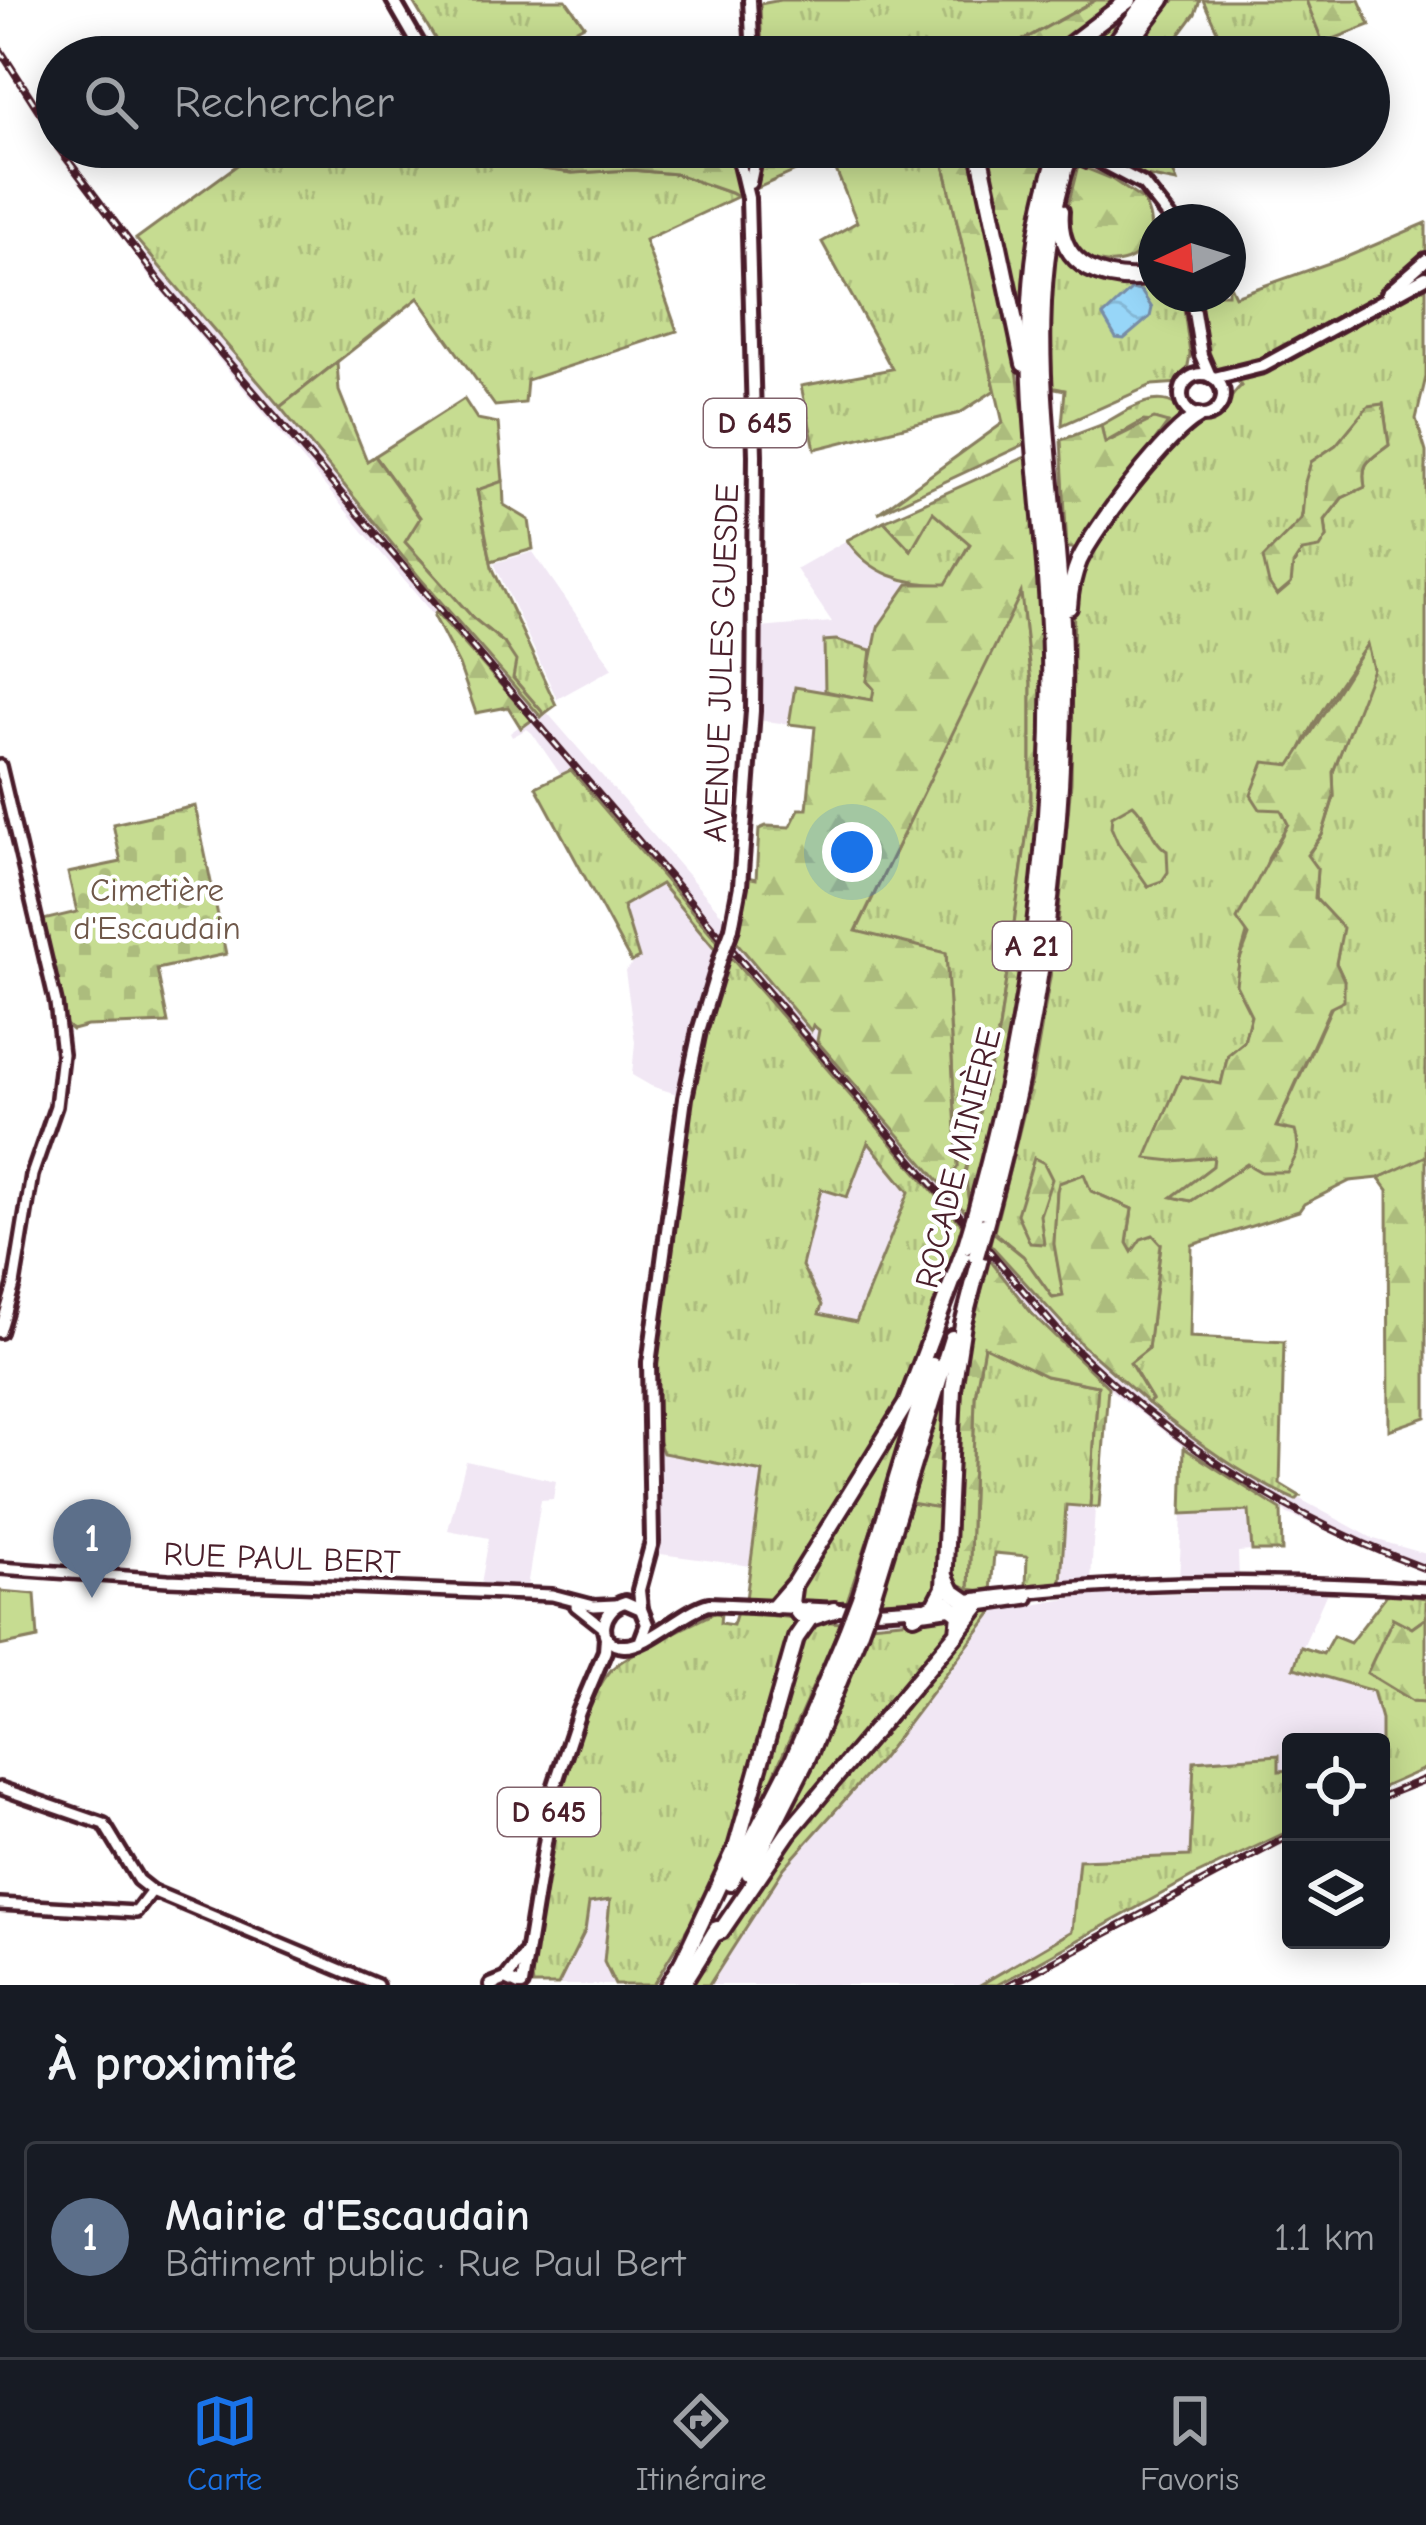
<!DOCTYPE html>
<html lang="fr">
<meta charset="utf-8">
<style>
:root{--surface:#171b24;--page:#20242c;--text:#f1f3f6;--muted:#9ea1a6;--line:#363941;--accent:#1a73e8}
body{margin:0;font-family:"Comic Neue",sans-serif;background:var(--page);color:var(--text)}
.controls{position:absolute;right:36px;bottom:36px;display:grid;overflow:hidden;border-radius:12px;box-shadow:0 6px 30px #0003}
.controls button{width:108px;height:108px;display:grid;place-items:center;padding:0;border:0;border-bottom:3px solid var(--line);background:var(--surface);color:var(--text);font:60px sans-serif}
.compass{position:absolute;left:1138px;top:204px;width:108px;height:108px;border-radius:50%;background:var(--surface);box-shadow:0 6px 30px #0003;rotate:266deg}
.you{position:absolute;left:852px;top:852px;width:42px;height:42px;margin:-30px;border:9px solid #fff;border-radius:50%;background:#1a73e8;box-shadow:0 0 0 18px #1a73e833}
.badge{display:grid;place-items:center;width:78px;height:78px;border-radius:50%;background:var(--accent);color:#fff;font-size:39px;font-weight:700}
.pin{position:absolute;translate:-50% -99px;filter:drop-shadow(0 3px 6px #0008)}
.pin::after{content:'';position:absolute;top:63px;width:42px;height:36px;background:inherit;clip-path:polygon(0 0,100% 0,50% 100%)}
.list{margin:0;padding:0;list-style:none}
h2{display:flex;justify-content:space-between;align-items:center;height:156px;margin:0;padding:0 48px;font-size:51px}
h2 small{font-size:39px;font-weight:400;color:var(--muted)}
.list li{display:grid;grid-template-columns:78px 1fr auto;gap:36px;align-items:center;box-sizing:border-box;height:192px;margin:0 24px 24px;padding:0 24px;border:3px solid var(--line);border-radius:12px}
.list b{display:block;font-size:45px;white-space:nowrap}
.list p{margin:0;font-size:39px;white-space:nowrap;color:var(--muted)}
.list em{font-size:39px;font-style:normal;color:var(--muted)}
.icon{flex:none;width:66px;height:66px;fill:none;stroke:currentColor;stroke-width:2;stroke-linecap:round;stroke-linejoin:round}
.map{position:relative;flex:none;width:1426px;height:1985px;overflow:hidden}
.search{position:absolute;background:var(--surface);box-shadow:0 6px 30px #0003;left:36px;right:36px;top:36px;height:132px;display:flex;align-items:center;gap:30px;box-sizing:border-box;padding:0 42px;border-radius:66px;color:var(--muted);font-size:45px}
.sheet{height:372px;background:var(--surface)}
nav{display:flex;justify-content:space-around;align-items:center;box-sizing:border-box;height:168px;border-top:3px solid var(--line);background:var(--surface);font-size:33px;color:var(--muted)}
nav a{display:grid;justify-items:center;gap:6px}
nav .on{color:var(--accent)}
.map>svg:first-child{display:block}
.built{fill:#f1e7f4}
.grass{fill:url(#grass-tufts);stroke:#887e5e;stroke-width:3;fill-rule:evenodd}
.forest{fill:url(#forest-firs);stroke:#887e5e;stroke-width:3}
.cemetery{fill:url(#cemetery-stones);stroke:#887e5e;stroke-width:3}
.park{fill:#c6dc91;stroke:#887e5e;stroke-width:3}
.water{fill:url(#water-waves);stroke:#788da6;stroke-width:3}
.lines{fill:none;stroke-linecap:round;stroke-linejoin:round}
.minor-casing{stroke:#4a1f2b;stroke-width:18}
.major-casing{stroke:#4a1f2b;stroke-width:20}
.highway-casing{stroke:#4a1f2b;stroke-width:22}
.minor{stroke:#fff;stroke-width:9}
.major{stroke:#fff;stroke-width:10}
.highway{stroke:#fff;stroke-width:14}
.rail-casing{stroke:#4a1f2b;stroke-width:8}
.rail{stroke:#fff;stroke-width:3;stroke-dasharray:9;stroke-linecap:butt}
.major-bridge-casing{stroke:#4a1f2b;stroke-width:20;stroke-linecap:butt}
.highway-bridge-casing{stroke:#4a1f2b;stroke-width:22;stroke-linecap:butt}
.major-bridge{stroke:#fff;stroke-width:10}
.highway-bridge{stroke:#fff;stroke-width:14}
.labels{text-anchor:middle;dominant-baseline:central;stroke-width:9;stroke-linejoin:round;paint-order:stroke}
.shield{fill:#fff;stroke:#80626b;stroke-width:3}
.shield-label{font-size:30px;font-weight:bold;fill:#4a1f2b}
.street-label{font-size:33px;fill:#4a1f2b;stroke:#fff}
.park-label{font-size:33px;fill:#6f584a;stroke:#fff}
</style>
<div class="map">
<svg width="1426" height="1985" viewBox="0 0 1426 1985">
<defs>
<pattern id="grass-tufts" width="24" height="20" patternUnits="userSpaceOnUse" patternTransform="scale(3)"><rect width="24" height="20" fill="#c6dc91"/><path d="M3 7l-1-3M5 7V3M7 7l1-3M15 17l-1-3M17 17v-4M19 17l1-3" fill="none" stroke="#acbc7d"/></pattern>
<pattern id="forest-firs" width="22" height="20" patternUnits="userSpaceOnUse" patternTransform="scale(3)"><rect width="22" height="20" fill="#c6dc91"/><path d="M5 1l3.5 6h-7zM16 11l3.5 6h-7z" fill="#acbc7d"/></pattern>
<pattern id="cemetery-stones" width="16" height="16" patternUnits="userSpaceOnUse" patternTransform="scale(3)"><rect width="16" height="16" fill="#c6dc91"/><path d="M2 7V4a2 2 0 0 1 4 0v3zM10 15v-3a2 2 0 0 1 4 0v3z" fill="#acbc7d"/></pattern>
<pattern id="water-waves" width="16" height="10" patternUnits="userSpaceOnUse" patternTransform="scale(3)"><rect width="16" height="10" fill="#97d6f8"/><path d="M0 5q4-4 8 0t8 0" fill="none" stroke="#84b7d5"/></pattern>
</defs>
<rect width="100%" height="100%" fill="#fff"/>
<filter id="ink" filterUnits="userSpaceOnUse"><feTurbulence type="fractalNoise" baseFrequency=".00833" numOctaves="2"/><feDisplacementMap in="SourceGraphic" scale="24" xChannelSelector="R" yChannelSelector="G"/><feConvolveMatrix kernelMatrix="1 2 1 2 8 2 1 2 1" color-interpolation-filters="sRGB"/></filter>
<g filter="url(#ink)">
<g class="built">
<path d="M146 249 726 919 1022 1272 1265 1480 1374 1539 1426 1554V1574L1288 1514 1207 1465 1104 1385 1007 1288 726 961 690 1098 651 1086 632 1075 635 1042 625 971 639 957 623 906 659 885 561 775 532 733 527 729 512 737 510 733 524 723 142 268Z"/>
<path d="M847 540 860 559 908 584 878 627 871 650 837 640 825 641V691L795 688 789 724 757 720 759 628 832 622 796 569Z"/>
<path d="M533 552 613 668 557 699 494 563Z"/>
<path d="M867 1141 909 1191 856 1322 818 1314 802 1266 821 1188Z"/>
<path d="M656 1435 663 1453 763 1472 751 1566 653 1553Z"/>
<path d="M466 1461 556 1481 553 1499 541 1500 527 1587 481 1584 489 1538 448 1530Z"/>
<path d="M1066 1505 1095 1507 1091 1582H1061Z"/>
<path d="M1249 1511 1252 1551 1238 1552 1239 1580 1179 1582 1182 1514Z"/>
<path d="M1328 1590 1294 1667 1373 1691 1381 1719 1380 1742H1291V1770L1279 1771V1756L1190 1856 1079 1860 1072 1931 980 1985H709L784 1868 881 1759 993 1612 1089 1595Z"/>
<path d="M611 1900 604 1962 615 1985H558L585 1931 589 1903Z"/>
</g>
<g class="grass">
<path d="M412 0H566L584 25 556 40 568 57H446Z"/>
<path d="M781 0H1096L992 57H762L760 4Z"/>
<path d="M1203 0H1306L1323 43 1272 57H1229Z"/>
<path d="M262 147H490L523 166 572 173 631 170 676 174 739 196 645 240 677 331 527 380 525 403 495 406 418 298 280 407 136 239Z"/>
<path d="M849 147H940L995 390 960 413 815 449 801 386 892 369 822 242 857 222 830 155Z"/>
<path d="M1426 223V377L1416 419 1426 452V1158L1379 1178 1350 1181 1304 1204 1299 1211 1192 1245 1190 1337 1284 1342 1280 1484 1300 1496 1296 1500C1243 1477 1193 1440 1148 1403L1152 1399 1130 1363 1148 1348 1161 1244 1132 1253 1127 1243 1132 1209 1091 1191H1057L1054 1244 1064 1296 1053 1298 1023 1256 994 1232 1033 1076 1056 943 1071 783 1074 599 1083 563 1077 548 1167 423 1143 421 1104 443 1101 425C1122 414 1154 389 1177 406 1191 417 1194 422 1212 422 1226 411 1228 397 1241 386L1232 372 1217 375 1210 370 1197 294H1228V281L1235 296 1349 256ZM1383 404 1389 445C1370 460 1360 461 1365 487L1342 498 1325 520 1327 537 1302 551 1293 565 1311 462 1336 445 1368 407ZM1367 645 1372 669 1333 772 1334 797 1322 835 1307 856 1317 869 1315 898 1342 928 1336 963 1344 980 1276 1128 1247 1164 1191 1201 1174 1197 1213 1166 1214 1156 1173 1161 1221 1084 1228 1055 1244 1042 1251 1014 1236 985 1239 962 1269 856 1288 824C1268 779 1339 683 1367 645ZM1143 813 1159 846 1148 885 1118 843Z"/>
<path d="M1056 237C1076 287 1109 280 1156 281V294H1182L1190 354 1186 378 1180 383 1152 385 1062 425 1065 390 1050 387 1048 301Z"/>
<path d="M464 399 477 419 498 423 503 481 477 491 492 567 556 705 544 714 513 678 504 643 473 618 405 542 420 517 375 456Z"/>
<path d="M932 511 970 543 946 585C906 584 870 575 847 540L884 521 911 550Z"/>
<path d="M1021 590 1031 682V804L999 1029 965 1173 969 1203 966 1213 944 1187 958 1166 946 953 856 932Z"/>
<path d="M836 640 871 650 867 681 874 688 873 701 825 691 824 641Z"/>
<path d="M571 770 720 944 716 950 661 884 623 906 639 958 631 962 536 787Z"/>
<path d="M727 953 963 1226 914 1403 846 1604 746 1599 763 1472 663 1453 656 1435 659 1317 690 1098ZM868 1142 909 1192 856 1322 819 1314 822 1305 802 1266 821 1189 847 1197Z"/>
<path d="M984 1345 1046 1376 1098 1386 1090 1507 1066 1505 1061 1582 1026 1587 1027 1556 994 1553 991 1592 969 1589 975 1396Z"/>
<path d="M1184 1448 1281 1510 1282 1551H1252L1249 1511 1182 1514Z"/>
<path d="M911 1503 951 1509 953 1581 930 1600 877 1606Z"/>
<path d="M1388 1593 1426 1598V1618L1412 1628 1393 1618 1413 1701 1426 1702V1768L1381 1788V1719L1373 1691 1294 1668 1301 1647 1323 1654 1333 1636 1350 1643Z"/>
<path d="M983 1611 993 1612 881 1759 784 1868 709 1985H690L788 1841 778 1834 870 1624 954 1616 967 1629Z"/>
<path d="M716 1612 721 1613 720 1623 733 1625 737 1612 841 1623 757 1813 653 1985H615L604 1962 610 1900 589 1903 585 1931 558 1985H533L531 1970C543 1892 561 1729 611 1670 625 1654 693 1624 716 1612Z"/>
<path d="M1279 1755V1771L1291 1770V1830L1194 1876 997 1985H980L1072 1931 1079 1860 1190 1856 1194 1761Z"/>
</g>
<g class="forest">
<path d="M1096 0H1120L1105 12 1115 28 1097 57H992Z"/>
<path d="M1174 0H1200L1195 14 1163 57H1127Z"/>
<path d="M1306 0H1359L1370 25 1323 43Z"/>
<path d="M490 147H531L574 158 607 159 683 149 726 151 733 157 739 196 676 174 631 170 572 173 522 166Z"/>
<path d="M772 147H849L753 190 756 165Z"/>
<path d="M940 147H1040L1050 152C1034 205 1022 258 1022 315L1010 319 1027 443 878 513 1003 423Z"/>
<path d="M1083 147H1144L1168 157 1177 182 1136 174Z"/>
<path d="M1078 165 1110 178 1143 200C1172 255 1111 283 1070 247L1065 218Z"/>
<path d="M337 362 339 391 367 461 375 456 420 518 405 542 473 618 504 643 516 661 513 678 544 714 541 717 420 578 280 407Z"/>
<path d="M1383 404 1389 445C1370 460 1360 461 1365 487L1342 498 1325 520 1327 537 1320 548 1302 551 1293 565 1291 584 1277 596 1269 584 1263 558 1302 518 1305 482 1311 462 1336 445 1368 406Z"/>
<path d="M1154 419 1168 423 1077 548H1067L1061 440 1101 425 1105 443Z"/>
<path d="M1030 455C1036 541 1044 627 1043 712 1041 878 1013 1044 969 1203L965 1173 999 1029 1031 804V682L1021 593 856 931 946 953 958 1166 944 1187 817 1041 819 1030 813 1025 811 1031 733 938 747 877 756 879 759 829 766 826 790 827 799 809H807L815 727 789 724 795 687 872 700 874 689 867 681 878 627 908 584H946L970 544 933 512 911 550 884 521Z"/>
<path d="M503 481 504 505 529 520 533 549 491 561 477 490Z"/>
<path d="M436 612 532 720 521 728 508 707 476 713 459 665 434 616Z"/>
<path d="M1367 644 1373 669 1333 772 1334 796 1322 835 1307 855 1317 869 1315 898 1343 928 1336 963 1344 980V1001L1330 1008 1276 1127 1295 1131C1301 1149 1297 1156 1287 1172H1261L1247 1164 1191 1201 1172 1197 1213 1166 1214 1157 1173 1161 1146 1158 1181 1076 1221 1084 1228 1055 1244 1042 1251 1015 1236 985 1239 962 1249 936 1237 919 1288 824 1281 810 1260 809 1251 795 1264 762 1291 765Z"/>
<path d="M1133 804C1148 817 1150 840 1167 851L1168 872 1162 881 1148 886 1118 843 1111 827 1112 816Z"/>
<path d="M1426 1156V1417L1389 1430 1388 1190 1379 1178Z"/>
<path d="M1034 1158 1044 1163 1052 1179 1040 1215 1044 1244 1030 1243 1017 1214Z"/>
<path d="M1084 1174 1091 1191 1132 1209 1127 1243 1132 1252 1141 1239 1153 1235 1161 1244 1148 1349 1130 1363 1152 1400 1148 1403 1082 1345 990 1244 993 1232 1023 1256 1053 1298 1063 1296 1054 1244 1057 1191 1059 1183Z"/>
<path d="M986 1255 1033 1315 1108 1387 1099 1507H1090L1098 1386 1046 1376 984 1346 975 1396 969 1589 953 1581 951 1510 911 1503 943 1390 956 1393Z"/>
<path d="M1393 1618 1412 1628 1426 1618V1702L1413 1701 1367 1673Z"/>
</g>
<path class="cemetery" d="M195 806 226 954 157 969 168 1023 87 1026 72 1030 66 1025 43 920 77 912 68 873 121 862 113 824Z"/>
<path class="park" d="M0 1591 35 1594 38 1638 0 1646Z"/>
<path class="water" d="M1132 289 1141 291 1152 308 1150 317 1124 339 1116 338 1103 316Z"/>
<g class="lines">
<defs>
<g id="minor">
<path d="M0 766 56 1003 62 1054 56 1106 32 1175 14 1285 0 1332"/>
<path d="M0 1568 168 1580 552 1595 594 1606 615 1605"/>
<path d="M964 1600C1116 1579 1274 1579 1426 1589"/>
<path d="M576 1606 604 1628"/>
<path d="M926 1613 1028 1598"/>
<path d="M0 1788 104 1824 138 1880 152 1891 377 1985"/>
<path d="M0 1904 136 1912 152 1891"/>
</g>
<g id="major">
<path d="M393 0 426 57"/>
<path d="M750 0 753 57"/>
<path d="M540 147 590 155 673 147"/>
<path d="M1092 157 1143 184 1173 222"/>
<path d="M750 183 754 164 769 147"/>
<path d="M1388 293 1426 260"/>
<path d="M1191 294 1201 355 1210 376"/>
<circle cx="1202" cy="395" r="21"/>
<path d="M1214 378 1263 366 1426 277"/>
<path d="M732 928 740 886 753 711 755 455 748 198 737 152"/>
<path d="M649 1364 685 1098 699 1031 722 955"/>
<path d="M641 1609 639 1590 652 1542 649 1362"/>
<path d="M641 1640 647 1624 641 1609 625 1602C601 1608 594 1645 624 1646 648 1647 684 1610 709 1604L861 1611 923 1607"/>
<path d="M506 1979 524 1956"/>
<path d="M491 1985 506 1979 519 1985"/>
<path d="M522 1985 554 1788 579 1712 605 1651 606 1637"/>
</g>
<g id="highway">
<path d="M1054 57 1129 0"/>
<path d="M1105 57 1147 0"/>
<path d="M1119 57 1162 0"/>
<path d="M978 147 1024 364"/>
<path d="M1061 211C1056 269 1108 284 1156 276"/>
<path d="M1069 607C1070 591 1073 575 1079 561 1094 528 1168 432 1198 416"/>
<path d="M975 1215C1026 1033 1054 844 1050 655 1047 487 1001 310 1060 147"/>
<path d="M985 1225C1037 1037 1066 846 1063 651 1060 485 1012 307 1073 147"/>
<path d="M946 1578 952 1591 965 1600"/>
<path d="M793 1588 791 1603 799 1614"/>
<path d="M872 1597 952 1338"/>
<path d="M860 1598 932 1365"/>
<path d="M775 1606 794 1584 906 1404 966 1245"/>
<path d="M914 1615 935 1605 944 1588 953 1389 963 1324 980 1259"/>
<path d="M961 1628 979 1605"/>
<path d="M749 1873 807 1759 859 1633"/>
<path d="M730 1883 793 1760 847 1632"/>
<path d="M714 1934 721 1931 788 1833 958 1632 960 1614 946 1603"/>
<path d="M682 1963 736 1848 796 1638 810 1618 834 1610"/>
<path d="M668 1985 685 1958"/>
<path d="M682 1985 717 1929"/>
</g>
</defs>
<use href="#minor" class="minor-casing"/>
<use href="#major" class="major-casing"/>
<use href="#highway" class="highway-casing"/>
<use href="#minor" class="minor"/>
<use href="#major" class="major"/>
<use href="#highway" class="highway"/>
<defs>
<g id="rail">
<path d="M0 50 57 139"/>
<path d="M58 147 159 281 1065 1339C1168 1441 1290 1519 1426 1569"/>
<path d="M1381 1797 1426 1779"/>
<path d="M1009 1985 1291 1835"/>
</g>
</defs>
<use href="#rail" class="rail-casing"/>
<use href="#rail" class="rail"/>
<defs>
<g id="major-bridge">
<path d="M1053 147 1090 162"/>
<path d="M722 955 732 928"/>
</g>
<g id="highway-bridge">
<path d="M966 1245 975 1215"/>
<path d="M976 1256 985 1225"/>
<path d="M847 1632 860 1598"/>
<path d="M859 1633 872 1597"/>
</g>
</defs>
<use href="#major-bridge" class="major-bridge-casing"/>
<use href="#highway-bridge" class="highway-bridge-casing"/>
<use href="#major-bridge" class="major-bridge"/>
<use href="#highway-bridge" class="highway-bridge"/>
</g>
</g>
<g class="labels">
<g class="shield">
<rect x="704" y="399" width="102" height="48" rx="9"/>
<rect x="993" y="922" width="78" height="48" rx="9"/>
<rect x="498" y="1788" width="102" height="48" rx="9"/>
</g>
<g class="shield-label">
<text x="755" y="423">D 645</text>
<text x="1032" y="946">A 21</text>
<text x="549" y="1812">D 645</text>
</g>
<g class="street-label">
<text transform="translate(721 663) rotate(-88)">AVENUE JULES GUESDE</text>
<text transform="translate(958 1158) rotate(-76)">ROCADE MINIÈRE</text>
<text transform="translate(282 1558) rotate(2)">RUE PAUL BERT</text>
</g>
<g class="park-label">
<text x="157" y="890">Cimetière<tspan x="157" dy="38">d'Escaudain</tspan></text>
</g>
</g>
</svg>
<div class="controls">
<button><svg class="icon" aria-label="locate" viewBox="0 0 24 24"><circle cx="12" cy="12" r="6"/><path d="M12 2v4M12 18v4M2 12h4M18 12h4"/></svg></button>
<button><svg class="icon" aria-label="layers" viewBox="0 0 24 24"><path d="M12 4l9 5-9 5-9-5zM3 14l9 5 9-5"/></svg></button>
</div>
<svg class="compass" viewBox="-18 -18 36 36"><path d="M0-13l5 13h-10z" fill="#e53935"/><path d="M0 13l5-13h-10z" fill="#9ea1a6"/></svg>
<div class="you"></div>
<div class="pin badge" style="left:92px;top:1598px;background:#5c6f8a">1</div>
<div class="search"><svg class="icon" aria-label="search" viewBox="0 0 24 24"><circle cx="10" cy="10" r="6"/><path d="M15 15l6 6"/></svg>Rechercher</div>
</div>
<section class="sheet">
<h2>À proximité<small></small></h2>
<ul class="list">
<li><span class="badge" style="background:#5c6f8a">1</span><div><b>Mairie d'Escaudain</b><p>Bâtiment public · Rue Paul Bert</p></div><em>1.1 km</em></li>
</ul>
</section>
<nav>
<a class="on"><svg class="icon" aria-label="map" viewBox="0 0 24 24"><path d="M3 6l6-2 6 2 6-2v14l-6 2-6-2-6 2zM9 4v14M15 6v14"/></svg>Carte</a>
<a><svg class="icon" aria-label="directions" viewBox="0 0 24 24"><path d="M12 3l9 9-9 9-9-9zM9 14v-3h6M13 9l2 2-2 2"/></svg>Itinéraire</a>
<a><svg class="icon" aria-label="saved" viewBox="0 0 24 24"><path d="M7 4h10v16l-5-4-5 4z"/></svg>Favoris</a>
</nav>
